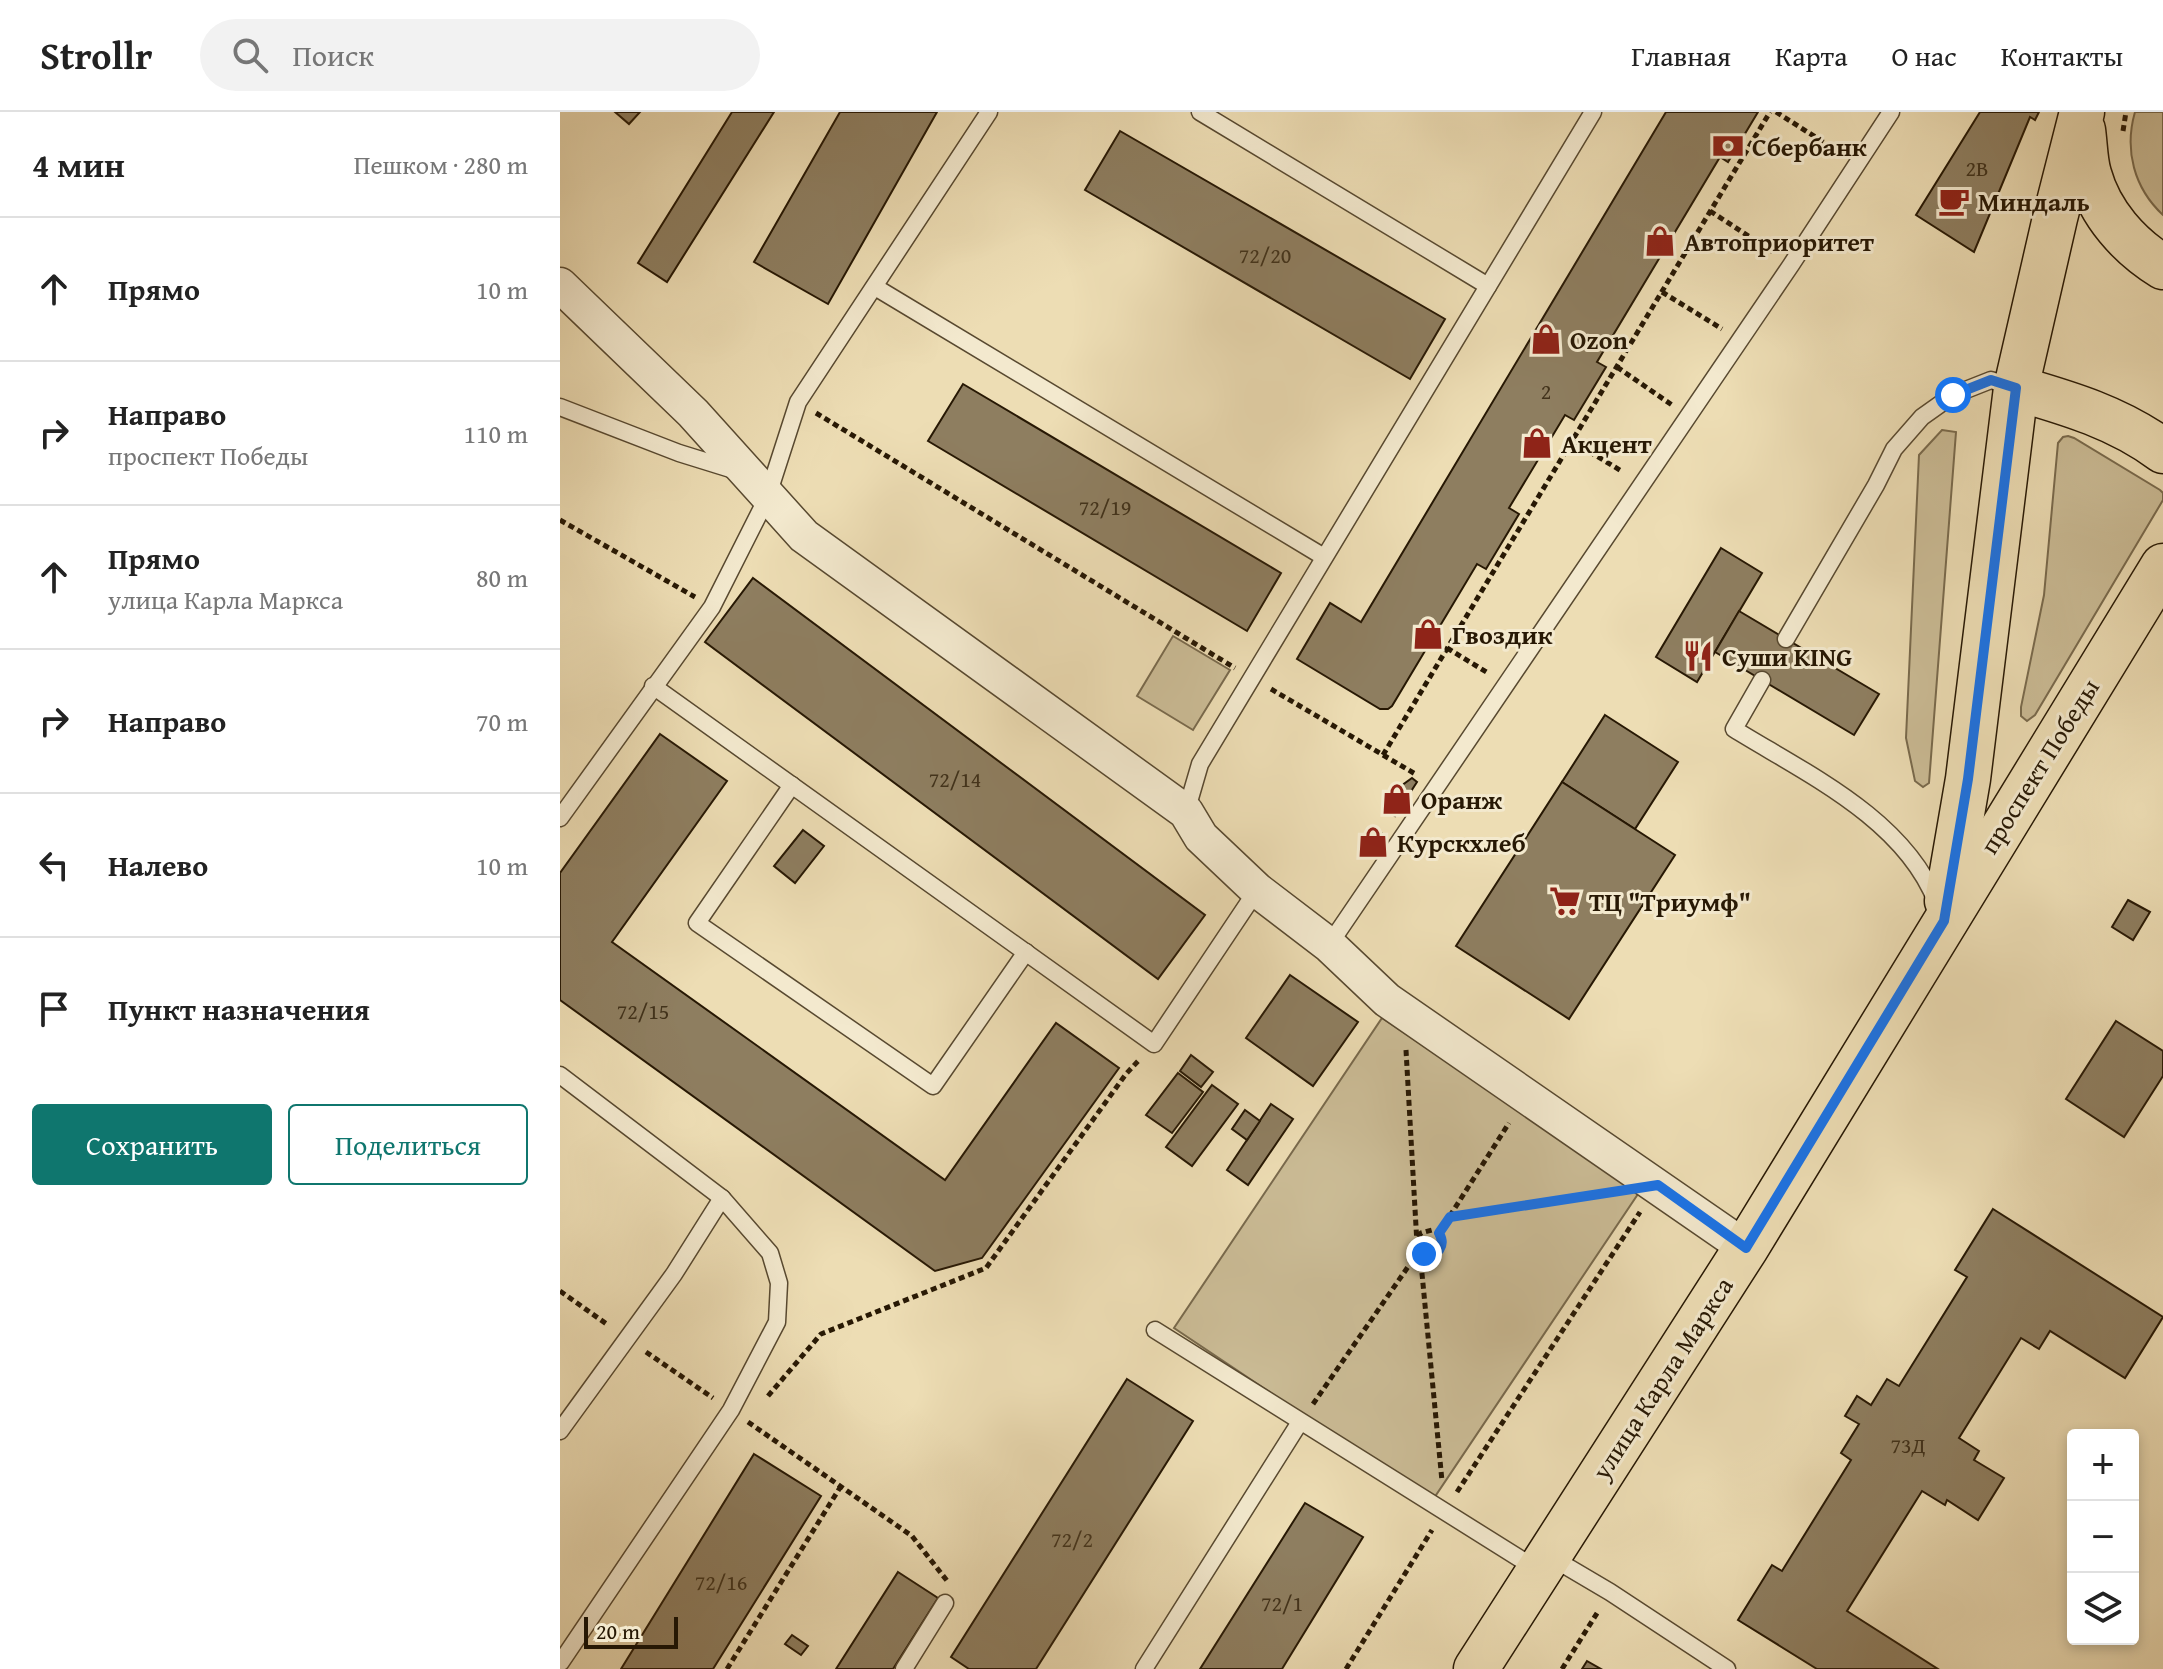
<!DOCTYPE html>
<html lang="ru">
<meta charset="utf-8">
<style>
:root{--surface:#fff;--page:#f2f2f2;--text:#222;--muted:#767676;--line:#e0e0e0;--accent:#0f766e}
body{margin:0;font-family:"Gentium Book Plus",serif;background:var(--page);color:var(--text)}
.controls{position:absolute;right:24px;bottom:24px;display:grid;overflow:hidden;border-radius:8px;box-shadow:0 4px 12px #0003}
.controls button{width:72px;height:72px;display:grid;place-items:center;padding:0;border:0;border-bottom:2px solid var(--line);background:var(--surface);color:var(--text);font:40px sans-serif}
.scale{position:absolute;left:24px;bottom:20px;width:94px;box-sizing:border-box;padding-left:8px;border:4px solid #271804;border-top:0;font-size:22px;line-height:28px;white-space:nowrap;color:#271804;-webkit-text-stroke:6px #f3e9ce;paint-order:stroke}
.stop{position:absolute;width:24px;height:24px;margin:-18px;border:6px solid #1a73e8;border-radius:50%;background:#fff}
.stop.end{background:#1a73e8;border-color:#fff;box-shadow:0 2px 8px #0008}
.list{margin:0;padding:0;list-style:none}
h2{display:flex;justify-content:space-between;align-items:center;height:104px;margin:0;padding:0 32px;font-size:34px}
h2 small{font-size:26px;font-weight:400;color:var(--muted)}
.list li{display:grid;grid-template-columns:52px 1fr auto;gap:24px;align-items:center;box-sizing:border-box;height:144px;padding:0 32px;border-top:2px solid var(--line)}
.list b{display:block;font-size:30px;white-space:nowrap}
.list p{margin:0;font-size:26px;white-space:nowrap;color:var(--muted)}
.list em{font-size:26px;font-style:normal;color:var(--muted)}
.actions{display:flex;gap:16px;padding:24px 32px}
.actions a{flex:1;padding:18px 0;border:2px solid var(--accent);border-radius:8px;text-align:center;font-size:28px;color:var(--accent)}
.actions .main{background:var(--accent);color:#fff}
.icon{flex:none;width:44px;height:44px;fill:none;stroke:currentColor;stroke-width:2;stroke-linecap:round;stroke-linejoin:round}
.map{position:relative;flex:none;width:1603px;height:1557px;overflow:hidden}
header{display:flex;align-items:center;gap:48px;box-sizing:border-box;height:112px;padding:0 40px;background:var(--surface);border-bottom:2px solid var(--line)}
header strong{font-size:38px}
nav{display:flex;gap:44px;margin-inline-start:auto;font-size:28px}
.search{width:560px;height:72px;background:var(--page);display:flex;align-items:center;gap:20px;box-sizing:border-box;padding:0 28px;border-radius:44px;color:var(--muted);font-size:30px}
main{display:flex}
aside{flex:1;background:var(--surface)}
.map>svg:first-child{display:block}
.green{fill:#cbbc96;stroke:#796a4d;stroke-width:2}
.building{fill:#8e7e60;stroke:#271804;stroke-width:2}
.lines{fill:none;stroke-linecap:round;stroke-linejoin:round}
.lane-casing{stroke:#584930;stroke-width:19}
.street-casing{stroke:#584930;stroke-width:37}
.primary-casing{stroke:#271804;stroke-width:47}
.path{stroke:#271804;stroke-width:5;stroke-dasharray:6 4;stroke-linecap:butt}
.lane{stroke:#f3e9ce;stroke-width:16}
.street{stroke:#f3e9ce;stroke-width:34}
.primary{stroke:#edddb4;stroke-width:44}
.route{stroke:#1a73e8;stroke-width:10}
.labels{text-anchor:middle;dominant-baseline:central;stroke-width:6;stroke-linejoin:round;paint-order:stroke}
.number-label{font-size:22px;fill:#41321b}
.poi-label{font-size:26px;font-weight:bold;fill:#271804;stroke:#f3e9ce;text-anchor:start}
.street-label{font-size:26px;fill:#271804;stroke:#f3e9ce}
</style>
<header>
<strong>Strollr</strong>
<div class="search"><svg class="icon" aria-label="search" viewBox="0 0 24 24"><circle cx="10" cy="10" r="6"/><path d="M15 15l6 6"/></svg>Поиск</div>
<nav><a>Главная</a><a>Карта</a><a>О нас</a><a>Контакты</a></nav>
</header>
<main>
<aside>
<h2>4 мин<small>Пешком · 280 m</small></h2>
<ul class="list">
<li><svg class="icon" aria-label="ahead" viewBox="0 0 24 24"><path d="M12 20V5M6 11l6-6 6 6"/></svg><div><b>Прямо</b></div><em>10 m</em></li>
<li><svg class="icon" aria-label="right" viewBox="0 0 24 24"><path d="M7 20v-9h11M14 6l5 5-5 5"/></svg><div><b>Направо</b><p>проспект Победы</p></div><em>110 m</em></li>
<li><svg class="icon" aria-label="ahead" viewBox="0 0 24 24"><path d="M12 20V5M6 11l6-6 6 6"/></svg><div><b>Прямо</b><p>улица Карла Маркса</p></div><em>80 m</em></li>
<li><svg class="icon" aria-label="right" viewBox="0 0 24 24"><path d="M7 20v-9h11M14 6l5 5-5 5"/></svg><div><b>Направо</b></div><em>70 m</em></li>
<li><svg class="icon" aria-label="left" viewBox="0 0 24 24"><path d="M17 20v-9H6M10 6l-5 5 5 5"/></svg><div><b>Налево</b></div><em>10 m</em></li>
<li><svg class="icon" aria-label="arrive" viewBox="0 0 24 24"><path d="M6 21V4h12l-3 4 3 4H6"/></svg><div><b>Пункт назначения</b></div></li>
</ul>
<div class="actions"><a class="main">Сохранить</a><a>Поделиться</a></div>
</aside>
<div class="map">
<svg width="1603" height="1557" viewBox="0 0 1603 1557">
<rect width="100%" height="100%" fill="#edddb4"/>
<filter id="stains"><feTurbulence type="fractalNoise" baseFrequency=".0025" numOctaves="4"/><feColorMatrix values="0 0 0 0 .2 0 0 0 0 .09 0 0 0 0 .02 0 0 0 .5 -.17"/></filter>
<radialGradient id="worn" r=".72"><stop offset=".6" stop-color="#630" stop-opacity="0"/><stop offset="1" stop-color="#630" stop-opacity=".3"/></radialGradient>
<g class="green">
<path d="M1575 0H1603V103C1574 76 1564 38 1575 0Z"/>
<path d="M1382 318 1396 320 1369 671 1363 675 1355 669 1346 626 1359 343Z"/>
<path d="M1508 324 1514 326 1600 378 1603 381V388L1475 603 1467 609 1461 604V595L1484 483 1498 331 1503 325Z"/>
<path d="M613 524 670 558 633 618 577 584Z"/>
<path d="M822 906 1080 1079 872 1389 614 1216Z"/>
</g>
<g class="building">
<path d="M55 0H80L69 12Z"/>
<path d="M172 0H214L107 170 78 151Z"/>
<path d="M280 0H377L268 192 194 150Z"/>
<path d="M1106 0H1198L1168 50 1160 45 1037 250 1046 255 1014 308 1005 303 949 396 959 402 926 457 917 452 832 594 828 597H820L737 547 770 491 801 510Z"/>
<path d="M1420 0H1479L1475 8 1470 5 1414 140 1356 103Z"/>
<path d="M560 19 885 207 850 267 525 78Z"/>
<path d="M403 272 721 461 687 519 368 329Z"/>
<path d="M1161 436 1202 461 1137 570 1096 545Z"/>
<path d="M193 466 645 803 598 867 145 530Z"/>
<path d="M1179 499 1319 582 1294 623 1155 540Z"/>
<path d="M1045 603 1118 650 1075 717 1002 670Z"/>
<path d="M100 622 167 669 52 830 385 1068 496 911 559 956 422 1146 375 1159 0 888V761Z"/>
<path d="M852 666 857 670 835 704 823 696 834 679Z"/>
<path d="M1002 670 1115 743 1009 907 896 834Z"/>
<path d="M814 716 824 723 812 743 801 736Z"/>
<path d="M243 718 264 734 235 771 214 754Z"/>
<path d="M1568 788 1590 800 1573 828 1552 815Z"/>
<path d="M730 863 798 910 753 974 686 926Z"/>
<path d="M1556 909 1603 939V964L1564 1025 1506 987Z"/>
<path d="M631 943 653 960 641 975 620 959Z"/>
<path d="M618 961 643 980 612 1021 586 1003Z"/>
<path d="M652 973 678 992 632 1054 606 1035Z"/>
<path d="M711 992 733 1007 688 1073 667 1058Z"/>
<path d="M685 998 700 1009 687 1028 672 1017Z"/>
<path d="M1433 1097 1603 1205 1565 1266 1490 1219 1479 1237 1461 1226 1399 1326 1419 1339 1414 1348 1444 1366 1418 1408 1387 1388 1385 1393 1362 1379 1287 1499 1378 1557H1257L1178 1508 1212 1453 1222 1459 1291 1348 1281 1341 1299 1312 1285 1304 1297 1284 1311 1293 1327 1267 1339 1274 1407 1165 1395 1158Z"/>
<path d="M567 1267 633 1309 476 1557H409L391 1545Z"/>
<path d="M194 1342 261 1384 153 1557H61Z"/>
<path d="M745 1391 803 1425 722 1557H640Z"/>
<path d="M338 1460 378 1486 333 1557H276Z"/>
<path d="M232 1523 248 1534 241 1543 225 1532Z"/>
<path d="M1027 1549 1041 1557H1022Z"/>
</g>
<g class="lines">
<defs>
<g id="lane">
<path d="M640 0 928 174"/>
<path d="M315 175 764 445"/>
<path d="M0 295 119 341 177 359"/>
<path d="M1226 527 1316 373 1334 337 1362 305 1393 283 1431 268 1453 275"/>
<path d="M1202 568 1174 617C1245 661 1343 706 1376 789"/>
<path d="M93 574 594 932 697 778"/>
<path d="M232 673 137 811 373 974 466 840"/>
<path d="M626 700 640 652 1033 0"/>
<path d="M0 706 152 495 207 386 238 290 429 0"/>
<path d="M769 833 1231 153 1331 0"/>
<path d="M0 963 162 1086 210 1141 219 1171 217 1210 171 1298 1 1550"/>
<path d="M595 1218 978 1458"/>
<path d="M0 1319 114 1162 162 1086"/>
<path d="M989 1444 1050 1480 1167 1557"/>
<path d="M344 1557 385 1491"/>
<path d="M584 1557 740 1310"/>
</g>
<path id="street" d="M0 173 133 301 244 424 626 700 641 725 697 778 769 833 827 888 1186 1136"/>
<g id="primary">
<path d="M1523 18C1525 32 1525 49 1529 62 1540 102 1569 134 1603 155"/>
<path d="M1456 276C1508 291 1559 306 1603 339"/>
<path d="M1387 789 1408 667 1456 276 1495 106 1522 0"/>
<path d="M916 1557 1186 1136 1603 454"/>
</g>
</defs>
<use href="#lane" class="lane-casing"/>
<use href="#street" class="street-casing"/>
<use href="#primary" class="primary-casing"/>
<g class="path">
<path d="M1216 0 1279 40"/>
<path d="M1563 19 1566 0"/>
<path d="M1150 99 1213 140"/>
<path d="M1102 180 1162 217"/>
<path d="M1057 255 1112 293"/>
<path d="M256 301 675 556"/>
<path d="M1012 329 1063 360"/>
<path d="M0 408 135 485"/>
<path d="M887 536 928 561"/>
<path d="M711 577 857 663"/>
<path d="M823 643 1210 0"/>
<path d="M846 938 857 1132 861 1140 869 1143 877 1141 882 1134 879 1121 872 1118 861 1121 857 1128"/>
<path d="M890 1105 1051 1082"/>
<path d="M879 1121 949 1011"/>
<path d="M860 1141 882 1369"/>
<path d="M0 1179 48 1213"/>
<path d="M86 1240 153 1286"/>
<path d="M208 1284 261 1222 426 1156 566 962 579 948"/>
<path d="M753 1292 859 1139"/>
<path d="M188 1310 352 1424 388 1470"/>
<path d="M897 1380 1080 1100"/>
<path d="M167 1557 281 1374"/>
<path d="M786 1557 872 1418"/>
<path d="M1002 1557 1039 1498"/>
</g>
<use href="#lane" class="lane"/>
<use href="#street" class="street"/>
<use href="#primary" class="primary"/>
</g>
<g class="lines">
<path class="route" d="M864 1142C878 1145 886 1134 879 1121L890 1105 1098 1073 1186 1136 1384 809 1408 667 1456 276 1431 268 1393 283"/>
</g>
<defs>
<symbol id="bank-bare" viewBox="-9 -9 18 18"><path d="M-6-4H6V4H-6ZM0-2.3a2.3 2.3 0 1 0 0 4.6a2.3 2.3 0 1 0 0-4.6Z" fill="#8f2418" stroke="#f3e9ce" stroke-width="2.5" paint-order="stroke"/></symbol>
<symbol id="cafe-bare" viewBox="-9 -9 18 18"><path d="M-5.5-4.5H6V0H3Q3 3.5 0 3.5H-2.5Q-5.5 3.5-5.5 0ZM3-3.2v2h1.7v-2ZM-6 4.5H4V6H-6Z" fill="#8f2418" stroke="#f3e9ce" stroke-width="2.5" paint-order="stroke"/></symbol>
<symbol id="shop-bare" viewBox="-9 -9 18 18"><path d="M-5-2.5h2.3a2.7 3.5 0 0 1 5.4 0H5L5.5 6h-11ZM-1.5-2.5h3a1.5 2.3 0 0 0-3 0Z" fill="#8f2418" stroke="#f3e9ce" stroke-width="2.5" paint-order="stroke"/></symbol>
<symbol id="restaurant-bare" viewBox="-9 -9 18 18"><path d="M-5-6h1v4h1v-4h1v4h1v-4h1v5L-1.5 .5V6h-2V.5L-5-1ZM5-6V6H3V1.5H1.5Q1.5-4 5-6Z" fill="#8f2418" stroke="#f3e9ce" stroke-width="2.5" paint-order="stroke"/></symbol>
<symbol id="supermarket-bare" viewBox="-9 -9 18 18"><path d="M-6-5.5h2.5l.6 2H6L4.5 2H-2.5L-4.4-4H-6ZM-1.5 3.2a1.3 1.3 0 1 0 .1 0ZM3 3.2a1.3 1.3 0 1 0 .1 0Z" fill="#8f2418" stroke="#f3e9ce" stroke-width="2.5" paint-order="stroke"/></symbol>
</defs>
<g fill-rule="evenodd">
<use href="#bank-bare" x="1146" y="12" width="44" height="44"/>
<use href="#cafe-bare" x="1372" y="67" width="44" height="44"/>
<use href="#shop-bare" x="1078" y="107" width="44" height="44"/>
<use href="#shop-bare" x="964" y="205" width="44" height="44"/>
<use href="#shop-bare" x="955" y="309" width="44" height="44"/>
<use href="#shop-bare" x="846" y="500" width="44" height="44"/>
<use href="#restaurant-bare" x="1116" y="522" width="44" height="44"/>
<use href="#shop-bare" x="815" y="665" width="44" height="44"/>
<use href="#shop-bare" x="791" y="708" width="44" height="44"/>
<use href="#supermarket-bare" x="983" y="767" width="44" height="44"/>
</g>
<g class="labels">
<g class="number-label">
<text x="1417" y="56">2В</text>
<text x="705" y="143">72/20</text>
<text x="986" y="279">2</text>
<text x="545" y="395">72/19</text>
<text x="395" y="667">72/14</text>
<text x="83" y="899">72/15</text>
<text x="1348" y="1333">73Д</text>
<text x="512" y="1427">72/2</text>
<text x="161" y="1470">72/16</text>
<text x="722" y="1491">72/1</text>
</g>
<g class="poi-label">
<text x="1192" y="34">Сбербанк</text>
<text x="1418" y="89">Миндаль</text>
<text x="1124" y="129">Автоприоритет</text>
<text x="1010" y="227">Ozon</text>
<text x="1001" y="331">Акцент</text>
<text x="892" y="522">Гвоздик</text>
<text x="1162" y="544">Суши KING</text>
<text x="861" y="687">Оранж</text>
<text x="837" y="730">Курскхлеб</text>
<text x="1029" y="789">ТЦ "Триумф"</text>
</g>
<g class="street-label">
<text transform="translate(1479 654) rotate(-58)">проспект Победы</text>
<text transform="translate(1102 1266) rotate(-57)">улица Карла Маркса</text>
</g>
</g>
<rect width="100%" height="100%" filter="url(#stains)"/>
<rect width="100%" height="100%" fill="url(#worn)"/>
</svg>
<div class="controls">
<button>+</button>
<button>−</button>
<button><svg class="icon" aria-label="layers" viewBox="0 0 24 24"><path d="M12 4l9 5-9 5-9-5zM3 14l9 5 9-5"/></svg></button>
</div>
<div class="scale">20 m</div>
<div class="stop" style="left:1393px;top:283px"></div>
<div class="stop end" style="left:864px;top:1142px"></div>
</div>
</main>
